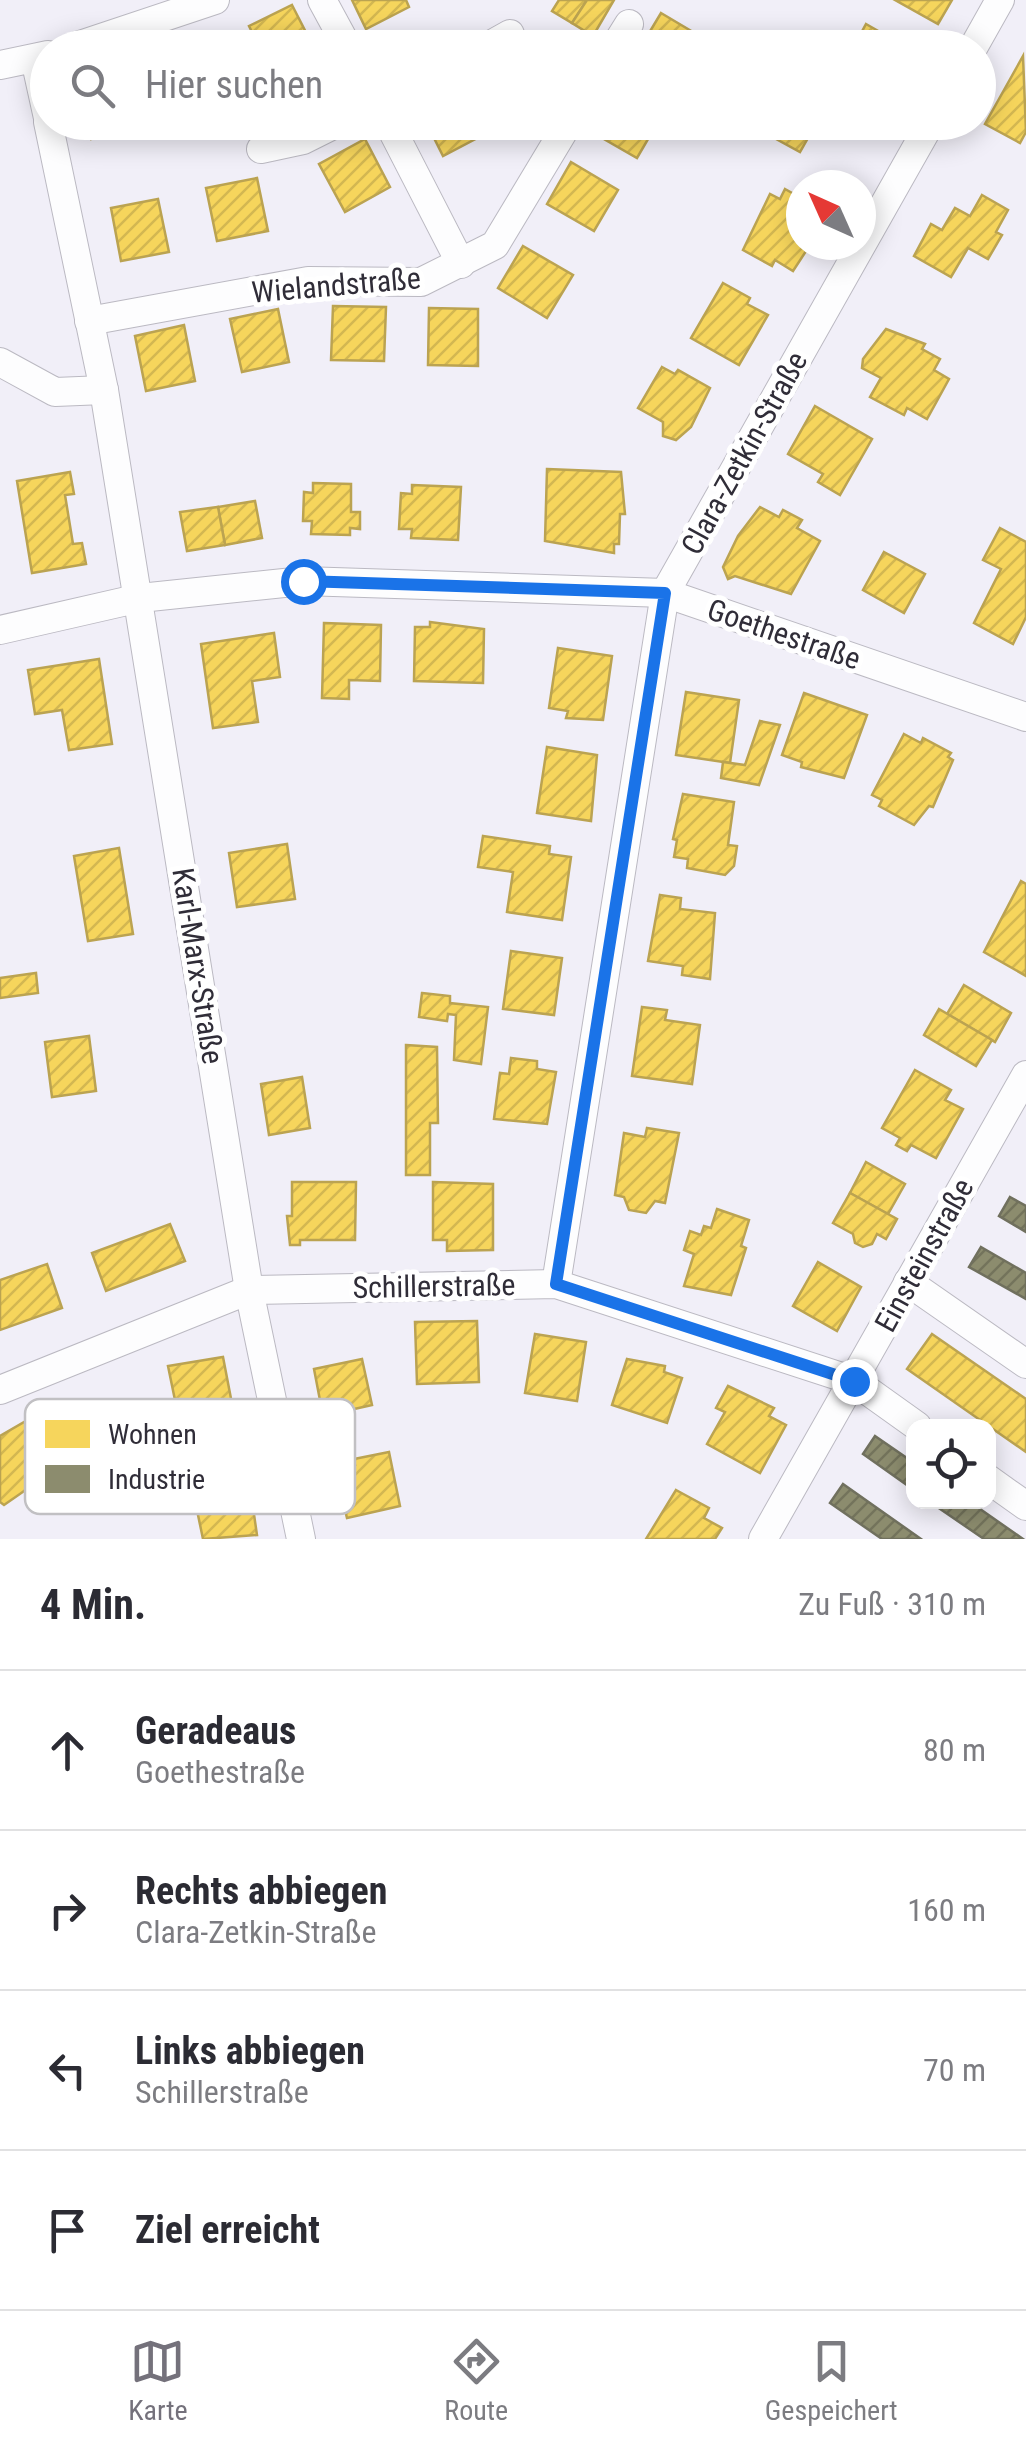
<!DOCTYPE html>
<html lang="de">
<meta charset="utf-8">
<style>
:root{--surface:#fff;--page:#f7f7f7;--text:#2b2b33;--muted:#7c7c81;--line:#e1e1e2;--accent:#74717b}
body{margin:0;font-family:"Roboto Condensed",sans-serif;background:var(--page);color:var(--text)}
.controls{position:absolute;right:30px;bottom:30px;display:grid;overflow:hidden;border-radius:20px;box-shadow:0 5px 25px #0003}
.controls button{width:90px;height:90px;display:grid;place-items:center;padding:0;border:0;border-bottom:2px solid var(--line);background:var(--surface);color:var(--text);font:50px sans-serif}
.compass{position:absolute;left:786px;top:170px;width:90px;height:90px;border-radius:50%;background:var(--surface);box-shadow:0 5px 25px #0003;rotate:315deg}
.stop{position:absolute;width:30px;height:30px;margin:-22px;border:8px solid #1a73e8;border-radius:50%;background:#fff}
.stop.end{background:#1a73e8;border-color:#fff;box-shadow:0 2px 10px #0008}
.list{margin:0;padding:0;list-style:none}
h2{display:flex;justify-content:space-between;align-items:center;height:130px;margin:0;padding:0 40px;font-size:42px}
h2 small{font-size:32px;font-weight:400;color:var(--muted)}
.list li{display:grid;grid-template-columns:65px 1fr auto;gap:30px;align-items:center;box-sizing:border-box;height:160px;padding:0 40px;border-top:2px solid var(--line)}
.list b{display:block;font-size:38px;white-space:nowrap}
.list p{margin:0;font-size:32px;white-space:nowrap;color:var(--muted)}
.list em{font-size:32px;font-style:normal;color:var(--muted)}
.icon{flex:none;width:55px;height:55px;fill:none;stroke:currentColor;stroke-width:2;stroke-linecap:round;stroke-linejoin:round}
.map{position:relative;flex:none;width:1026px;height:1539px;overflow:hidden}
.search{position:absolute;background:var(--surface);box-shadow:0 5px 25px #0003;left:30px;right:30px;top:30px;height:110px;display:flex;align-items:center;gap:25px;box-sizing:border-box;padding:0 35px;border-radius:55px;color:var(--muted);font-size:38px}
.sheet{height:770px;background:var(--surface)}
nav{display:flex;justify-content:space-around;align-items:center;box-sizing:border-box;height:140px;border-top:2px solid var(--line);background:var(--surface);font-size:28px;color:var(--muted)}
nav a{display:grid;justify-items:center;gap:5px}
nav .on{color:var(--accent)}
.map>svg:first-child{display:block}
.homes{fill:url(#homes-hatch);stroke:#bba351;stroke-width:2.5}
.industry{fill:url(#industry-hatch);stroke:#70705e;stroke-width:2.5}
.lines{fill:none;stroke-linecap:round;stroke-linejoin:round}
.minor-casing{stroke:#bbb9c2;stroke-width:30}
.minor{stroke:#fdfdfe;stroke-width:28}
.route{stroke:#1a73e8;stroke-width:12}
.labels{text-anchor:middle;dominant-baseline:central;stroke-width:10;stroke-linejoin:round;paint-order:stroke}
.street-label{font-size:30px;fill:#302d38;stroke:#fff}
.key{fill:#fff;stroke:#c1c0c3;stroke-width:2.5}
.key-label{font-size:28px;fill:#302d38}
</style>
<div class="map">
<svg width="1026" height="1539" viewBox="0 0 1026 1539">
<defs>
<pattern id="homes-hatch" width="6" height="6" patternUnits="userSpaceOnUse" patternTransform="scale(2.5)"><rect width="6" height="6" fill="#f6d55c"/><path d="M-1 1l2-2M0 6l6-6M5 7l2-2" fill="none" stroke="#d3b751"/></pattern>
<pattern id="industry-hatch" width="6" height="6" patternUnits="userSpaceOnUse" patternTransform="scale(2.5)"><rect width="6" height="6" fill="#8c8c6e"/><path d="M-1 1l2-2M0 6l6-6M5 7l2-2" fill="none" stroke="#73735b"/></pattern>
</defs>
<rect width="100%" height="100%" fill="#f1eff8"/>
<g class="homes">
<path d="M352 0H406L409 7 366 29Z"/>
<path d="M559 0H587L572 23 552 11Z"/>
<path d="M587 0H614L593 36 572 23Z"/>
<path d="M895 0H952L938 24Z"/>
<path d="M292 5 314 48H260L249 26Z"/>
<path d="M661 13 708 41 704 48H640Z"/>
<path d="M866 24 908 48H845L854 32 860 35Z"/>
<path d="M1023 56 1026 132 1020 143 985 124Z"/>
<path d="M88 122H140L142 128 91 139Z"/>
<path d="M426 122H499L500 126 443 156Z"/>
<path d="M501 122H516L520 131 508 137Z"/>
<path d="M595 122H658L637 158 590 131Z"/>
<path d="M773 122H817L800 152 767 134Z"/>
<path d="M365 139 390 187 345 212 319 164Z"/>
<path d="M571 162 618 190 594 231 547 204Z"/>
<path d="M257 178 268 231 217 241 206 188Z"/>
<path d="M785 189 801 198V245H810L793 271 775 260 772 266 743 250 770 194 780 199Z"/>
<path d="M982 195 1008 210 996 232 1002 235 988 259 968 248 951 277 914 256 931 224 942 230 955 208 970 216Z"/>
<path d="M158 199 169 252 121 261 111 208Z"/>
<path d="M523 246 573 275 547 318 498 288Z"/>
<path d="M723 283 750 298 747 304 768 315 739 365 691 338Z"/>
<path d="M333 306 386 307 384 361 331 360Z"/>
<path d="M429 308 478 309V366L428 365Z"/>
<path d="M278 309 289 362 242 372 230 319Z"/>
<path d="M184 325 195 381 146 391 135 336Z"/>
<path d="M886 329 925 344 922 349 940 359 934 370 949 379 927 419 907 408 904 415 870 397 881 378 862 368 863 359Z"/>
<path d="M662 367 675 374 678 370 710 388 691 427 676 440 663 436V422L638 408Z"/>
<path d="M815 406 872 439 840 495 818 482 823 474 788 454Z"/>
<path d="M547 469 621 472 625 514H620L619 544H614V553L545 541Z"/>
<path d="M70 472 74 494 65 495 73 544 82 543 86 564 32 573 17 481Z"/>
<path d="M313 483 351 484V512H360V529L350 528V535L311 534 312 521H303L304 492 313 493Z"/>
<path d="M412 485 461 487 458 540 411 538 412 529H399L401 493 412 494Z"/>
<path d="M255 501 262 538 225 545 218 507Z"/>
<path d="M218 507 225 545 187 551 180 512Z"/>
<path d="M760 507 779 517 783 510 802 520 797 528 820 541 791 594 735 576 728 579 723 567 738 536Z"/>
<path d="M1000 528 1026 542V617L1013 644 974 623 1001 569 983 560Z"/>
<path d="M884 552 925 574 904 613 863 590Z"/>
<path d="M430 622 484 629 483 683 414 681 415 627H430Z"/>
<path d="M324 623 381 625 380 681 349 680V699L322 698Z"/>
<path d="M274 633 280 677 252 681 258 722 213 728 201 644Z"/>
<path d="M558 648 612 656 603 720 566 718 568 711 549 708Z"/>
<path d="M99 659 112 744 69 750 62 710 35 714 28 670Z"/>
<path d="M686 692 739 700 730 763 676 755Z"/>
<path d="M804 693 867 715 844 778 801 767 802 762 782 755Z"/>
<path d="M760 721 780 725 759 785 721 778 723 762 745 765Z"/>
<path d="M904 734 921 743 923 738 951 753 948 757 953 760 933 807 929 806 914 825 879 806 882 800 872 795Z"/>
<path d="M547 747 597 755 591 821 537 813Z"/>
<path d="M683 794 734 802 728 845 737 846 734 866 725 875 687 868 688 859 674 857 677 840 673 839Z"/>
<path d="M483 836 550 846 549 854 571 857 562 920 507 912 513 872 478 867Z"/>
<path d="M287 844 295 899 237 907 229 853Z"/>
<path d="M119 848 133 934 88 941 74 856Z"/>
<path d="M1021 881 1026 884V976L984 952Z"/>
<path d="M660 895 681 898 680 909 715 913 710 979 682 975 683 966 648 961Z"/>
<path d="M511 951 562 958 554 1015 503 1009Z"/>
<path d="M36 973 38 993 0 998V978Z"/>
<path d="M964 985 1011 1013 995 1042 947 1014Z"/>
<path d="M422 993 450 996V1003L488 1007 481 1064 454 1060 456 1015 448 1014 447 1021 419 1017Z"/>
<path d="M642 1007 667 1010 665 1020 700 1025 692 1084 632 1076Z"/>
<path d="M939 1009 992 1040 976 1066 924 1035Z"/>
<path d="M89 1036 96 1091 52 1097 45 1042Z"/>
<path d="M406 1045 437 1047 438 1123H430V1175H406Z"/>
<path d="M511 1058 537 1061V1069L556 1072 547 1124 494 1119 500 1073 509 1074Z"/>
<path d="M915 1070 951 1090 945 1100 963 1109 936 1158 911 1145 907 1151 896 1145 900 1138 882 1128Z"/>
<path d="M302 1077 310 1128 269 1135 261 1084Z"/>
<path d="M647 1128 679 1133 665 1203 655 1201 646 1213 629 1210 624 1197 615 1195 624 1133 645 1137Z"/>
<path d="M866 1162 905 1184 888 1214 850 1193Z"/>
<path d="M292 1182H356L355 1240H300V1245H290L287 1216H292Z"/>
<path d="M433 1182 493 1184V1250L447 1251V1240H433Z"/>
<path d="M850 1193 897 1219 886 1239 877 1234 872 1244 863 1247 855 1243 853 1234 833 1223Z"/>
<path d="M717 1209 749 1220 741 1246 746 1248 731 1295 684 1286 694 1254 684 1250 690 1231 701 1235 704 1226 711 1228Z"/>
<path d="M170 1224 185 1261 106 1291 92 1253Z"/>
<path d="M818 1262 861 1287 837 1331 793 1306Z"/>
<path d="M47 1264 62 1308 0 1330V1280Z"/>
<path d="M477 1321 479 1382 417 1384 415 1322Z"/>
<path d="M535 1334 586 1342 577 1401 525 1393Z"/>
<path d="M932 1334 1026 1399V1452L907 1369Z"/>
<path d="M223 1357 233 1409 193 1417 195 1426 170 1431 165 1407 176 1405 168 1366Z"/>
<path d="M362 1359 372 1405 323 1416 314 1369Z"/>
<path d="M627 1359 665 1366 664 1372 682 1378 667 1423 612 1405Z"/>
<path d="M728 1386 774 1408 769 1416 786 1425 760 1473 707 1444 725 1412 716 1408Z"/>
<path d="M38 1414 66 1462 4 1505 0 1502V1436Z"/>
<path d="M389 1452 400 1506 347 1518 335 1470 355 1465 354 1459Z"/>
<path d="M226 1484 228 1491 250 1487 257 1535 203 1539 193 1491Z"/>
<path d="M676 1490 709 1508 704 1518 722 1528 715 1539H646Z"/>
</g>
<g class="industry">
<path d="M1010 1197 1026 1206V1232L999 1216Z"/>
<path d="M981 1247 1026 1273V1299L969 1267Z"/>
<path d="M875 1436 914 1463V1490L863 1454Z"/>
<path d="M843 1484 921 1539H882L830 1503Z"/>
<path d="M930 1502H970L1023 1539H984Z"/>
</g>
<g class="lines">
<defs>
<g id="minor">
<path d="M322 0 348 48"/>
<path d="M71 48 215 0"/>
<path d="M485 48 510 34"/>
<path d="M614 48 629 24"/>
<path d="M973 48 1000 0"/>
<path d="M35 59 48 118"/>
<path d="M0 65 48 55"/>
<path d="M48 122 104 390 249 1290 301 1539"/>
<path d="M388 122 461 264"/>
<path d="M261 149 303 140 339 122"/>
<path d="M89 321 308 281 421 282 495 245 569 122"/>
<path d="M0 362 55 392 104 390"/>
<path d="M0 630 140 598 303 581 665 593 1026 717"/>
<path d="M908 1282 1026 1364"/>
<path d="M556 1284 665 593 931 122"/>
<path d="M0 1390 249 1290 556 1284 854 1381 917 1426"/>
<path d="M988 1479 1026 1506"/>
<path d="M763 1539 1026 1075"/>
</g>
</defs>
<use href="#minor" class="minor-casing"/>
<use href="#minor" class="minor"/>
</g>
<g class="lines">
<path class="route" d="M303 581 665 593 556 1284 854 1381"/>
</g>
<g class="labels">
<g class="street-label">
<text transform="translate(336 285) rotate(-5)">Wielandstraße</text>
<text transform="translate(744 453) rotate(-61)">Clara-Zetkin-Straße</text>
<text transform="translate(784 634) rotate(19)">Goethestraße</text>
<text transform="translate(198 966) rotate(81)">Karl-Marx-Straße</text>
<text transform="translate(924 1255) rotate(-61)">Einsteinstraße</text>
<text transform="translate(434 1286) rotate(-1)">Schillerstraße</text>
</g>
</g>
<rect x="25" y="1399" width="330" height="115" rx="15" class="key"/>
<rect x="45" y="1420" width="45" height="28" fill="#f6d55c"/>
<rect x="45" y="1465" width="45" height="28" fill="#8c8c6e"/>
<g class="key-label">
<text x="108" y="1444">Wohnen</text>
<text x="108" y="1489">Industrie</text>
</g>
</svg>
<div class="controls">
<button><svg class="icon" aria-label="locate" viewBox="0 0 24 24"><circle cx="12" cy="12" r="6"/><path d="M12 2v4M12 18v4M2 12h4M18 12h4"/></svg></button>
</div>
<svg class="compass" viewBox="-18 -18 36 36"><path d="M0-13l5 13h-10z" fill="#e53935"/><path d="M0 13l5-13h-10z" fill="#7c7c81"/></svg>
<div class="stop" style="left:303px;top:581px"></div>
<div class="stop end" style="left:854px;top:1381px"></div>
<div class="search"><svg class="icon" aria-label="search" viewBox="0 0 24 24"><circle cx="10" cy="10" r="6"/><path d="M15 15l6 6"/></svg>Hier suchen</div>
</div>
<section class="sheet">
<h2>4 Min.<small>Zu Fuß · 310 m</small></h2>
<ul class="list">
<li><svg class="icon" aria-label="ahead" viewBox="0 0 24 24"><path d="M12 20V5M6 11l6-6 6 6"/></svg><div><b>Geradeaus</b><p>Goethestraße</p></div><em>80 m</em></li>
<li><svg class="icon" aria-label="right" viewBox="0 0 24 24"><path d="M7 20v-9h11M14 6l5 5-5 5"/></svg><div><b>Rechts abbiegen</b><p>Clara-Zetkin-Straße</p></div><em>160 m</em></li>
<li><svg class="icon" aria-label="left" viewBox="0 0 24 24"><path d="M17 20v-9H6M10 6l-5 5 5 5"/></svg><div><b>Links abbiegen</b><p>Schillerstraße</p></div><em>70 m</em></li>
<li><svg class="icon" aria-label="arrive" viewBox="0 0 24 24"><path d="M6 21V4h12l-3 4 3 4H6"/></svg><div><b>Ziel erreicht</b></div></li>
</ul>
</section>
<nav>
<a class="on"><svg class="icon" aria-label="map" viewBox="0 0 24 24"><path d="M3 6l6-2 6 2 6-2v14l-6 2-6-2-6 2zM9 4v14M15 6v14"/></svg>Karte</a>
<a><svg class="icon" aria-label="directions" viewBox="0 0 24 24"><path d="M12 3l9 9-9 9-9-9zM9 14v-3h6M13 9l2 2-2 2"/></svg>Route</a>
<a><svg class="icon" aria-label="saved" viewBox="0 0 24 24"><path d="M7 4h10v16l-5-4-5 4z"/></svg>Gespeichert</a>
</nav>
